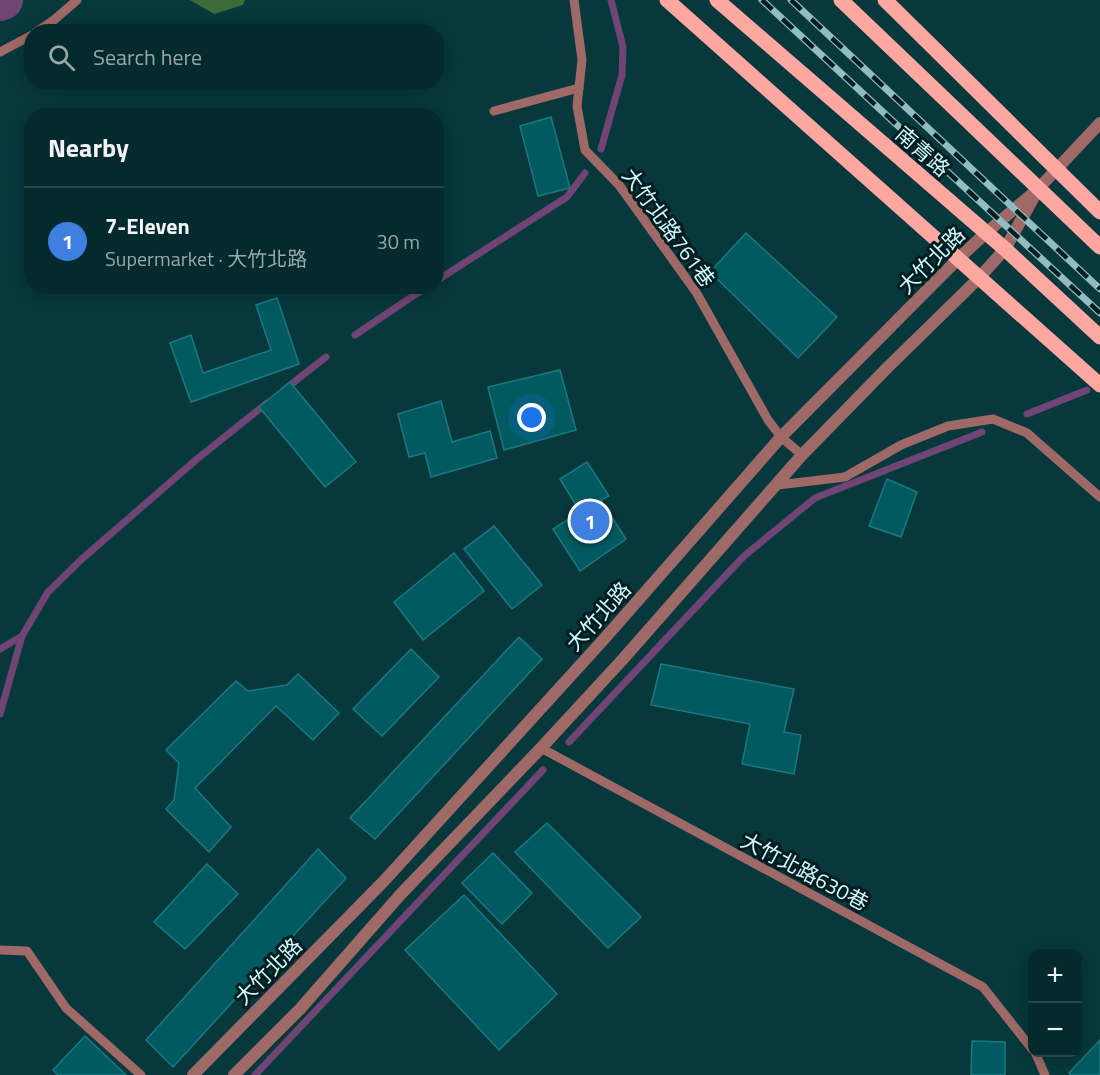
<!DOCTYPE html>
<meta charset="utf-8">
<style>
:root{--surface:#052a2d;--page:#133639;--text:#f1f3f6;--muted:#97a7aa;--line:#264649;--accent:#f59c96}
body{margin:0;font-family:"Titillium Web","Noto Sans TC",sans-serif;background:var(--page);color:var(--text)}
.controls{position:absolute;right:18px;bottom:18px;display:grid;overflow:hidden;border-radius:12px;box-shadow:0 3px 15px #0003}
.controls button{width:54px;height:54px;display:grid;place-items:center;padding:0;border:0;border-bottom:2px solid var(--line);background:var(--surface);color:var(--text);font:30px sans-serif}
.you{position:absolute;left:532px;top:418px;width:21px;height:21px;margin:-15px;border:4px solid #fff;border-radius:50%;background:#1a73e8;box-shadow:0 0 0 9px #1a73e833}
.badge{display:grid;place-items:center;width:39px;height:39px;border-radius:50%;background:var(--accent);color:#fff;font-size:20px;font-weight:700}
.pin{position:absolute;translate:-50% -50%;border:3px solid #fff;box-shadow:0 2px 6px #0006}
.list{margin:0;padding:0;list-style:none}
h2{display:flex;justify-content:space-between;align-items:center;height:78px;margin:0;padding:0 24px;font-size:26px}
h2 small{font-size:20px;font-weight:400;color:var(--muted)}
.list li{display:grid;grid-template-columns:39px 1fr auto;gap:18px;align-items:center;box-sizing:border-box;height:108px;padding:0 24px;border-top:2px solid var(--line)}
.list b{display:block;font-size:22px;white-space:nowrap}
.list p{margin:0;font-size:20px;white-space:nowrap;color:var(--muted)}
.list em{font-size:20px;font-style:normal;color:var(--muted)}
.icon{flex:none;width:33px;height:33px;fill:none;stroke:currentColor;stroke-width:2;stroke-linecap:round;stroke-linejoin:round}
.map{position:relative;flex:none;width:1100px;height:1075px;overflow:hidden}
.search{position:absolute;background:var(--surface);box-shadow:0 3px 15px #0003;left:24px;top:24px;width:420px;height:66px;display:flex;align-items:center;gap:15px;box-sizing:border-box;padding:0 21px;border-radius:24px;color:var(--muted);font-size:22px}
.panel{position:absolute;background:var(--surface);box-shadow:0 3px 15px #0003;left:24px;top:108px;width:420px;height:186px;border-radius:24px}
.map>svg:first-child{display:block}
.forest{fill:#3c6b3b}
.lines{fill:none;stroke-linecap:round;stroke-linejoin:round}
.stream{stroke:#704575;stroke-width:7}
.river{stroke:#704575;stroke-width:40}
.building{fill:#005a60;stroke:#1c7981;stroke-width:1.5}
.service{stroke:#9e6966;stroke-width:9}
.tertiary{stroke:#9e6966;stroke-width:12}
.primary{stroke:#fda7a1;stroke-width:15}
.rail-casing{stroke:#91bcc0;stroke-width:7}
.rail{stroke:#031d20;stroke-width:4.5;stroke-dasharray:14;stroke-linecap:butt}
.labels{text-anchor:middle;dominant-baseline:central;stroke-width:6;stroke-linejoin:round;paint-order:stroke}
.street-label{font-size:21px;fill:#d2fafe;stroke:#031d20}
</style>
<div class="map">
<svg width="1100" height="1075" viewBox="0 0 1100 1075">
<rect width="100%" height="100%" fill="#07383c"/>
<path class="forest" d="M190 0H245L243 5 214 14Z"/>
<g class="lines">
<g class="stream">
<path d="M601 149 622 75 623 47 611 0"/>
<path d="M436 281 567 197 585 173"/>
<path d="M355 335 428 286"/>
<path d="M285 389 326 357"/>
<path d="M1027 414 1087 390"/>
<path d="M0 649 22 636"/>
<path d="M0 714 22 636 48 592 83 558 197 459 267 403"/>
<path d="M569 742 744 556 815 498 982 432"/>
<path d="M255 1075 543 770"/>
</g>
<path class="river" d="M0 1 3 0"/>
</g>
<g class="building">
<path d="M551 117 570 188 538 196 520 126Z"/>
<path d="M746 233 837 317 798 358 710 272Z"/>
<path d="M277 298 299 364 191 402 170 343 191 335 203 373 271 350 256 305Z"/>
<path d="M560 370 576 430 504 450 488 387Z"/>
<path d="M290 382 356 462 325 487 259 407Z"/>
<path d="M441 401 452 442 490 431 497 458 431 477 425 453 409 457 398 414Z"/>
<path d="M587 462 609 496 601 500 626 539 580 571 553 529 580 512 560 479Z"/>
<path d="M887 479 917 492 901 537 869 526Z"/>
<path d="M494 526 542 585 512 609 464 549Z"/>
<path d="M454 553 484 591 423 640 394 602Z"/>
<path d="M519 637 542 659 375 839 350 818Z"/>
<path d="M411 649 439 677 382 736 353 709Z"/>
<path d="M661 664 794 689 784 732 801 735 794 774 742 764 750 724 651 705Z"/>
<path d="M298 674 339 713 313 740 276 706 195 788 231 827 209 852 166 809 174 800 179 763 166 750 236 681 248 691 287 685Z"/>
<path d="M547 823 641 917 608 948 515 852Z"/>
<path d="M318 849 346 878 173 1067 146 1040Z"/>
<path d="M493 853 532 893 502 924 462 883Z"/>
<path d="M207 864 238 894 185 949 154 922Z"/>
<path d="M464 895 557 994 499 1050 405 950Z"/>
<path d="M85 1036 126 1075H58L53 1070Z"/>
<path d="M1100 1040V1075H1071L1069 1073Z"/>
<path d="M972 1041 1005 1042V1075H971Z"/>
</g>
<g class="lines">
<g class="service">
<path d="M574 0 582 60 577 106 585 150 619 185 696 292 768 420 781 437 802 455"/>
<path d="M36 32 54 20 77 0"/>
<path d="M0 52 32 35"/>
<path d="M494 111 579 88"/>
<path d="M778 485 845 477 901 445 948 426 993 419 1027 433 1100 497"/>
<path d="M541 748 983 987 1032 1049"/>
<path d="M0 950 27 951 66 1008 141 1075"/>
<path d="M1035 1052 1045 1075"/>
</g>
<g class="tertiary">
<path d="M193 1075 384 881 605 638 781 437 958 259 986 233 1038 189 1100 123"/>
<path d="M234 1075 300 1009 400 895 541 748 624 658 802 455 888 367 979 278 1005 249 1034 197"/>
</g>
<g class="primary">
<path d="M667 0 1100 385"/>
<path d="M717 0 1005 249 1100 337"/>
<path d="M841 0 1100 247"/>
<path d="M885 0 1100 212"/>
</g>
<defs>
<g id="rail">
<path d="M762 0 1100 313"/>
<path d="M791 0 1100 289"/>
</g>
</defs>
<use href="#rail" class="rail-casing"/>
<use href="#rail" class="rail"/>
</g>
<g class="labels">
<g class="street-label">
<text transform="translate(923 151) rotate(41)">南青路</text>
<text transform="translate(669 227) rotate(54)">大竹北路761巷</text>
<text transform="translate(931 260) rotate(-45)">大竹北路</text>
<text transform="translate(598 616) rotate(-48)">大竹北路</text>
<text transform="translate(805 871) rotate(28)">大竹北路630巷</text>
<text transform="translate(268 971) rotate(-45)">大竹北路</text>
</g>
</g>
</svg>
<div class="controls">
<button>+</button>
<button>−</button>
</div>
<div class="you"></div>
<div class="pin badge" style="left:590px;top:521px;background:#3f7fe0">1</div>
<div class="search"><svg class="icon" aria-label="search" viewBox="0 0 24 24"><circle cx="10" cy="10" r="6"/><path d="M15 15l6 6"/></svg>Search here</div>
<section class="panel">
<h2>Nearby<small></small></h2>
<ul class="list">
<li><span class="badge" style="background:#3f7fe0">1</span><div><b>7-Eleven</b><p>Supermarket · 大竹北路</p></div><em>30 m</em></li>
</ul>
</section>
</div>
